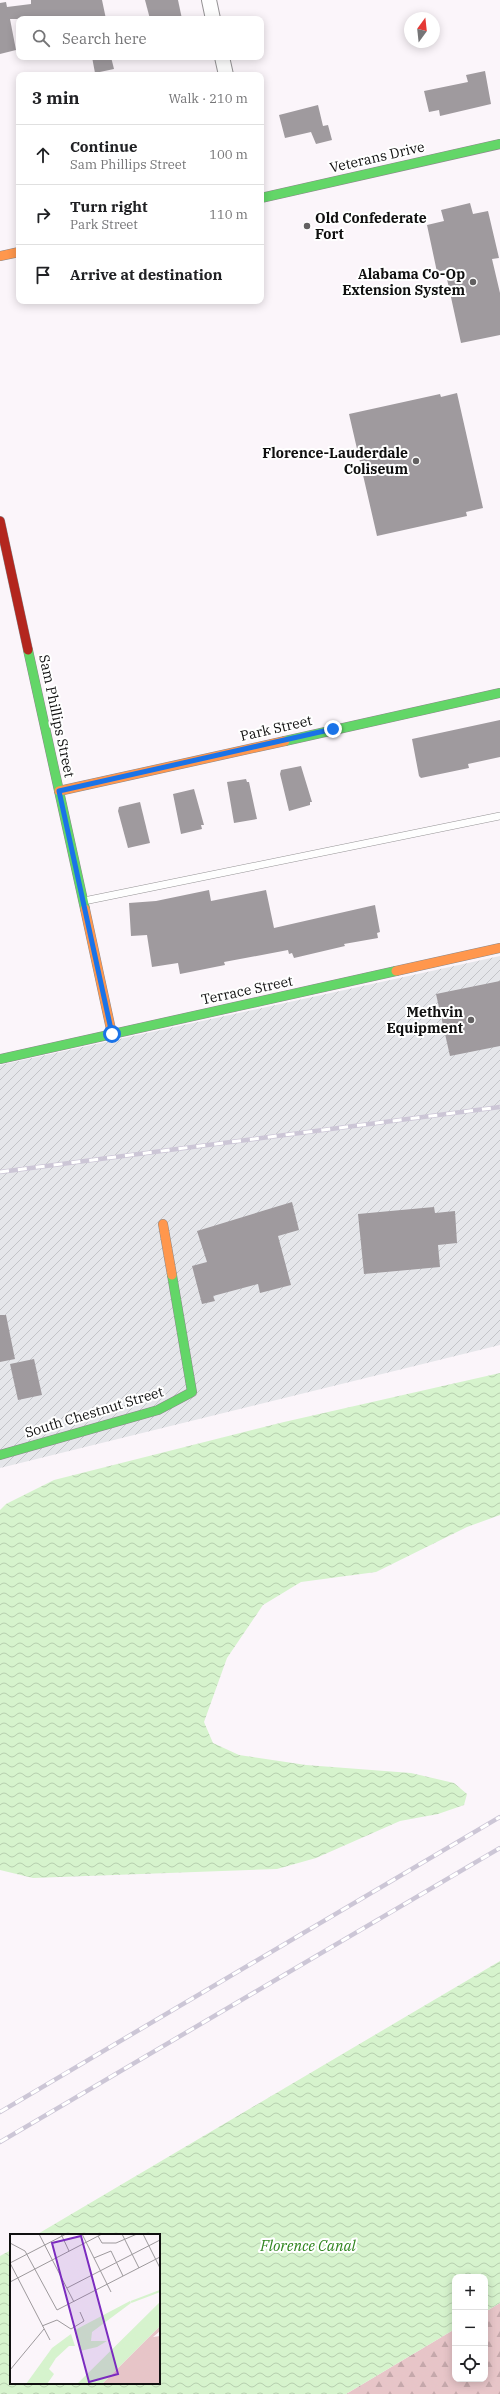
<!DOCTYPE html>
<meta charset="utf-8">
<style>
:root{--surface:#fff;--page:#f6f6f6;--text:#202124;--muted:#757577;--line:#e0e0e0}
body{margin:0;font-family:"IBM Plex Serif",serif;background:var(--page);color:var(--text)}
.controls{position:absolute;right:12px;bottom:12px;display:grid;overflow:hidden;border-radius:8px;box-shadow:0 2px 10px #0003}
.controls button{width:36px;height:36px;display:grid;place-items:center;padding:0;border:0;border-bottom:1px solid var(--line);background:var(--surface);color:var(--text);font:20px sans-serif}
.compass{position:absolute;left:404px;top:12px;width:36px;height:36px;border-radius:50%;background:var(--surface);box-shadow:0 2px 10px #0003;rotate:15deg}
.stop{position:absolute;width:12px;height:12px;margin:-9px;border:3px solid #1a73e8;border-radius:50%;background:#fff}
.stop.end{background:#1a73e8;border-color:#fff;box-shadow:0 1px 4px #0008}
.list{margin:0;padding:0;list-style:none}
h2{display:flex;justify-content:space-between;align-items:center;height:52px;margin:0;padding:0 16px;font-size:17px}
h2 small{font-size:13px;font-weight:400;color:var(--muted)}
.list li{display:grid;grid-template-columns:26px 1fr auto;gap:12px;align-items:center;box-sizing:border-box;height:60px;padding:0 16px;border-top:1px solid var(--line)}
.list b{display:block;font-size:15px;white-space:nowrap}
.list p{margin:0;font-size:13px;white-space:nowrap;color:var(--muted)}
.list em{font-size:13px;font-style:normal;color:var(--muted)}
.icon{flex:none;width:22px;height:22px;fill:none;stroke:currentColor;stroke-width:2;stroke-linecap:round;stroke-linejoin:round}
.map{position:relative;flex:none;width:500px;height:2394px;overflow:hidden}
.search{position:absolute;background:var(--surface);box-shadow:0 2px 10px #0003;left:16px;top:16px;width:248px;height:44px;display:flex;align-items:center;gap:10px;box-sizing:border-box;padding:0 14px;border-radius:8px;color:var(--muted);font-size:15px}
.panel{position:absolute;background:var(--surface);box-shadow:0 2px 10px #0003;left:16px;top:72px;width:248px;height:232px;border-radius:8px}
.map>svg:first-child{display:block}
.industrial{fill:url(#industrial-furrows)}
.forest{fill:url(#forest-firs)}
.water{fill:url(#water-waves)}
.building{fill:#9f9a9e}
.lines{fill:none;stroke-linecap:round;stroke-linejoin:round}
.lane-casing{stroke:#959395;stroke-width:8}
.street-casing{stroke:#959395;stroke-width:16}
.fast-casing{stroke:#8c898b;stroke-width:10}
.slow-casing{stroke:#8c898b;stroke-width:10}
.jam-casing{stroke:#8c898b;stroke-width:10}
.lane{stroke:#fefefe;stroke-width:7}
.street{stroke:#fefefe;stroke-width:14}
.fast{stroke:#63d668;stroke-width:9}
.slow{stroke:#ff974d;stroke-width:9}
.jam{stroke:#b3261e;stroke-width:9}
.rail-casing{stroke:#ccc6d6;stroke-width:4.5}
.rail{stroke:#fff;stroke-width:3;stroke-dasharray:9;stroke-linecap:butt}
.route{stroke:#1a73e8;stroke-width:5}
.poi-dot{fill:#626061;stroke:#fff;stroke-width:1.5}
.labels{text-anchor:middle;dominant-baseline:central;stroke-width:4;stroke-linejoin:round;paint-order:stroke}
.street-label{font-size:14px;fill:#0f0f0f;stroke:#fff}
.poi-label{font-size:14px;font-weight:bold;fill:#0f0f0f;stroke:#fff;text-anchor:end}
.water-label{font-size:15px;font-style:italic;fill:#2f851e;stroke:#fff}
.inset-river{fill:none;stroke:#d6f3cd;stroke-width:2}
.inset-road{fill:none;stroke:#9d999c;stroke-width:1}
.view{fill:#7b2cbf;fill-opacity:0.15;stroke:#7b2cbf;stroke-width:2}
.inset-edge{fill:none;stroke:#0f0f0f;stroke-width:2}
</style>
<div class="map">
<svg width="500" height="2394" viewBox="0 0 500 2394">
<defs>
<pattern id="industrial-furrows" width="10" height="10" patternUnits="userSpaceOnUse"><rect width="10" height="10" fill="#e5e6ea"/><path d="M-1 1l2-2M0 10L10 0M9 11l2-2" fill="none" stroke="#c3c4c8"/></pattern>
<pattern id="forest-firs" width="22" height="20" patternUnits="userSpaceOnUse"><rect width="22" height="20" fill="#e7c5c8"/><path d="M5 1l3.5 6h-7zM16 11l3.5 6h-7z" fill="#c5a8ab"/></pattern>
<pattern id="water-waves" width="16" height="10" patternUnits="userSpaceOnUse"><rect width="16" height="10" fill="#d6f3cd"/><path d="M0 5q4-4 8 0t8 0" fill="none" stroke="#b6cfaf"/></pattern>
</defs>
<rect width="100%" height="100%" fill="#fbf5fa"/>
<path class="industrial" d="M500 956V1345L0 1468V1065Z"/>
<path class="forest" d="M500 2303V2394H346L455 2329V2379H485V2312Z"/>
<g class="water">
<path d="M500 1373V1515L467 1527 376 1572 301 1582 263 1605 227 1658 204 1722 213 1743 239 1755 306 1765 411 1773 454 1783 467 1794 464 1805 438 1814 400 1821 316 1858 277 1869 33 1878 0 1870V1510L6 1504 54 1480 284 1422Z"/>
<path d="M500 1961V2303L485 2312V2277H455V2329L346 2394H0V2256L11 2250V2383H159V2235H36Z"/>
</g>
<g class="building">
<path d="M31 0H102L106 19H10L16 50 0 54V3L6 2 7 7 31 4Z"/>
<path d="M145 0H178L182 19H150Z"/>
<path d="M92 57H111L114 69 95 73Z"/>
<path d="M485 71 491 104 440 116 439 110 429 112 424 91 468 82 466 75Z"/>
<path d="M318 105 323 126 328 125 332 140 316 144 311 132 285 138 279 115Z"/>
<path d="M470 203 473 214 488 211 499 258 492 259 500 293V335L461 343 445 270 437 272 427 225 444 221 441 210Z"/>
<path d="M457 393 483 508 466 512 467 516 377 536 349 414 440 394 441 397Z"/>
<path d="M500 720V757L468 764 469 768 421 778 419 776 412 739Z"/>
<path d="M301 766 312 802H310V805L289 811 280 774 281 770Z"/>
<path d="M246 779 247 782H249L257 819 234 823 227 782Z"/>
<path d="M194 789 204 825H201L202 829 181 834 173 794Z"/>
<path d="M140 802 150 843 128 848 118 811 119 807Z"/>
<path d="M209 890 211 901 266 890 274 928 375 905 380 932 377 933 378 938 344 944 345 946 294 958 292 953 289 954 288 950 224 962 225 965 180 974 178 963 152 967 147 935 131 936 129 903 156 901Z"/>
<path d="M500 981V1046L450 1056 436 994Z"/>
<path d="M292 1202 299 1230 278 1236 291 1285 260 1293 258 1284 213 1296 215 1301 202 1304 192 1266 207 1262 197 1231Z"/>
<path d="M434 1207 435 1213 455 1211 457 1243 438 1245 440 1267 364 1274 358 1214Z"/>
<path d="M0 1315H6L15 1359 0 1362Z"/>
<path d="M34 1359 42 1395 18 1400 10 1364Z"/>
</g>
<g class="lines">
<defs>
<path id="lane" d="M84 901 500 816"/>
<g id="street">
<path d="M209 0 213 19"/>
<path d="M222 57 226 75"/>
</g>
<g id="fast">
<path d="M261 198 500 144"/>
<path d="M28 650 85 909"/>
<path d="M285 741 500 693"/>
<path d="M0 1059 396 971"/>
<path d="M0 1455 158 1410 192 1392 172 1275"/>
</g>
<g id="slow">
<path d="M0 256 19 252"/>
<path d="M59 791 285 741"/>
<path d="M85 909 112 1034"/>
<path d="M396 971 500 948"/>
<path d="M163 1224 172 1275"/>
</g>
<path id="jam" d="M0 521 28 650"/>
</defs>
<use href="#lane" class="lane-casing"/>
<use href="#street" class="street-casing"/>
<use href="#fast" class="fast-casing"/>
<use href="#slow" class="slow-casing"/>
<use href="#jam" class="jam-casing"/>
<use href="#lane" class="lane"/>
<use href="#street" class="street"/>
<use href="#fast" class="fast"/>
<use href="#slow" class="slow"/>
<use href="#jam" class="jam"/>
<defs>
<g id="rail">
<path d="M0 1172 500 1107"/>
<path d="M0 2112 500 1817"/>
<path d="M0 2142 500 1848"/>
</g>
</defs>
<use href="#rail" class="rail-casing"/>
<use href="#rail" class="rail"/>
</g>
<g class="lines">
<path class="route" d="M112 1034 59 791 333 729"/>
</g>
<g class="poi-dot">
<circle cx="307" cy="226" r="4"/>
<circle cx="473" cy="282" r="4"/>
<circle cx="416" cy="461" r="4"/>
<circle cx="471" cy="1020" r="4"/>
</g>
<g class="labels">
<g class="street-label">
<text transform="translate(377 157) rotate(-13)">Veterans Drive</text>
<text transform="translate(57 716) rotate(78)">Sam Phillips Street</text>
<text transform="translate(276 728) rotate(-13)">Park Street</text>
<text transform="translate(247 990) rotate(-12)">Terrace Street</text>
<text transform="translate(94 1412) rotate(-17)">South Chestnut Street</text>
</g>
<g class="poi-label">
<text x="315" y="218" text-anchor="start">Old Confederate<tspan x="315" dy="16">Fort</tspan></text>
<text x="465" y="274">Alabama Co-Op<tspan x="465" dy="16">Extension System</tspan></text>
<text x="408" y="453">Florence-Lauderdale<tspan x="408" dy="16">Coliseum</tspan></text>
<text x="463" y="1012">Methvin<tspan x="463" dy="16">Equipment</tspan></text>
</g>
<g class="water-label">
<text x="308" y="2245">Florence Canal</text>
</g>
</g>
<g transform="translate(10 2234)">
<rect width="150" height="150" fill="#fbf5fa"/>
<path d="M150 92V97L143 103 150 102V150H92Z" fill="#e7c5c8"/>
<path d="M120 67 121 69 82 98 81 107H97L87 113 70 117 65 96ZM150 68V92L92 150H67ZM61 100 65 112H59L46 124 39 135 44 140 37 150H16L42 114Z" fill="#d6f3cd"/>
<path class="inset-river" d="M121 68 150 57"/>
<path class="inset-road" d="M29 0 64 68M51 0 59 17M72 0 101 58M112 0 129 34M133 0 150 34M88 2 92 9H106L127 0M0 9 15 17 47 76 150 23M84 24 101 17 113 42M0 29 40 106M0 29 56 0M0 48 92 0M57 54 150 6M32 92 47 86 61 95 74 87 70 78M0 136 34 95"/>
<path class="view" d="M71 2 108 140 79 148 42 9Z"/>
<rect width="150" height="150" class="inset-edge"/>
</g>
</svg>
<div class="controls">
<button>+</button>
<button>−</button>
<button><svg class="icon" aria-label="locate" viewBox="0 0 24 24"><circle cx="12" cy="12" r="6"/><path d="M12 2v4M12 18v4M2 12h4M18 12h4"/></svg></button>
</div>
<svg class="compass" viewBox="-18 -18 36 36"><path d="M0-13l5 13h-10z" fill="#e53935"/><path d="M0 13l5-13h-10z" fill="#757577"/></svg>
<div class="stop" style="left:112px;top:1034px"></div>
<div class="stop end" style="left:333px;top:729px"></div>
<div class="search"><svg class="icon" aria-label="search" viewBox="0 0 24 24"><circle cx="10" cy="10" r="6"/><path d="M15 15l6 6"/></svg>Search here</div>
<section class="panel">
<h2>3 min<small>Walk · 210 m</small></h2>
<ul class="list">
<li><svg class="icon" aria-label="ahead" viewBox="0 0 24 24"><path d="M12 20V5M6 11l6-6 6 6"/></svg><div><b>Continue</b><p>Sam Phillips Street</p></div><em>100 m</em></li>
<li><svg class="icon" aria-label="right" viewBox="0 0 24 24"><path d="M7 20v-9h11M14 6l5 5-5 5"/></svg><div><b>Turn right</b><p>Park Street</p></div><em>110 m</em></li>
<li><svg class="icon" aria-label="arrive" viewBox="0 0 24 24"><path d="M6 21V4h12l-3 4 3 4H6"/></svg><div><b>Arrive at destination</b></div></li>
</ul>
</section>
</div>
